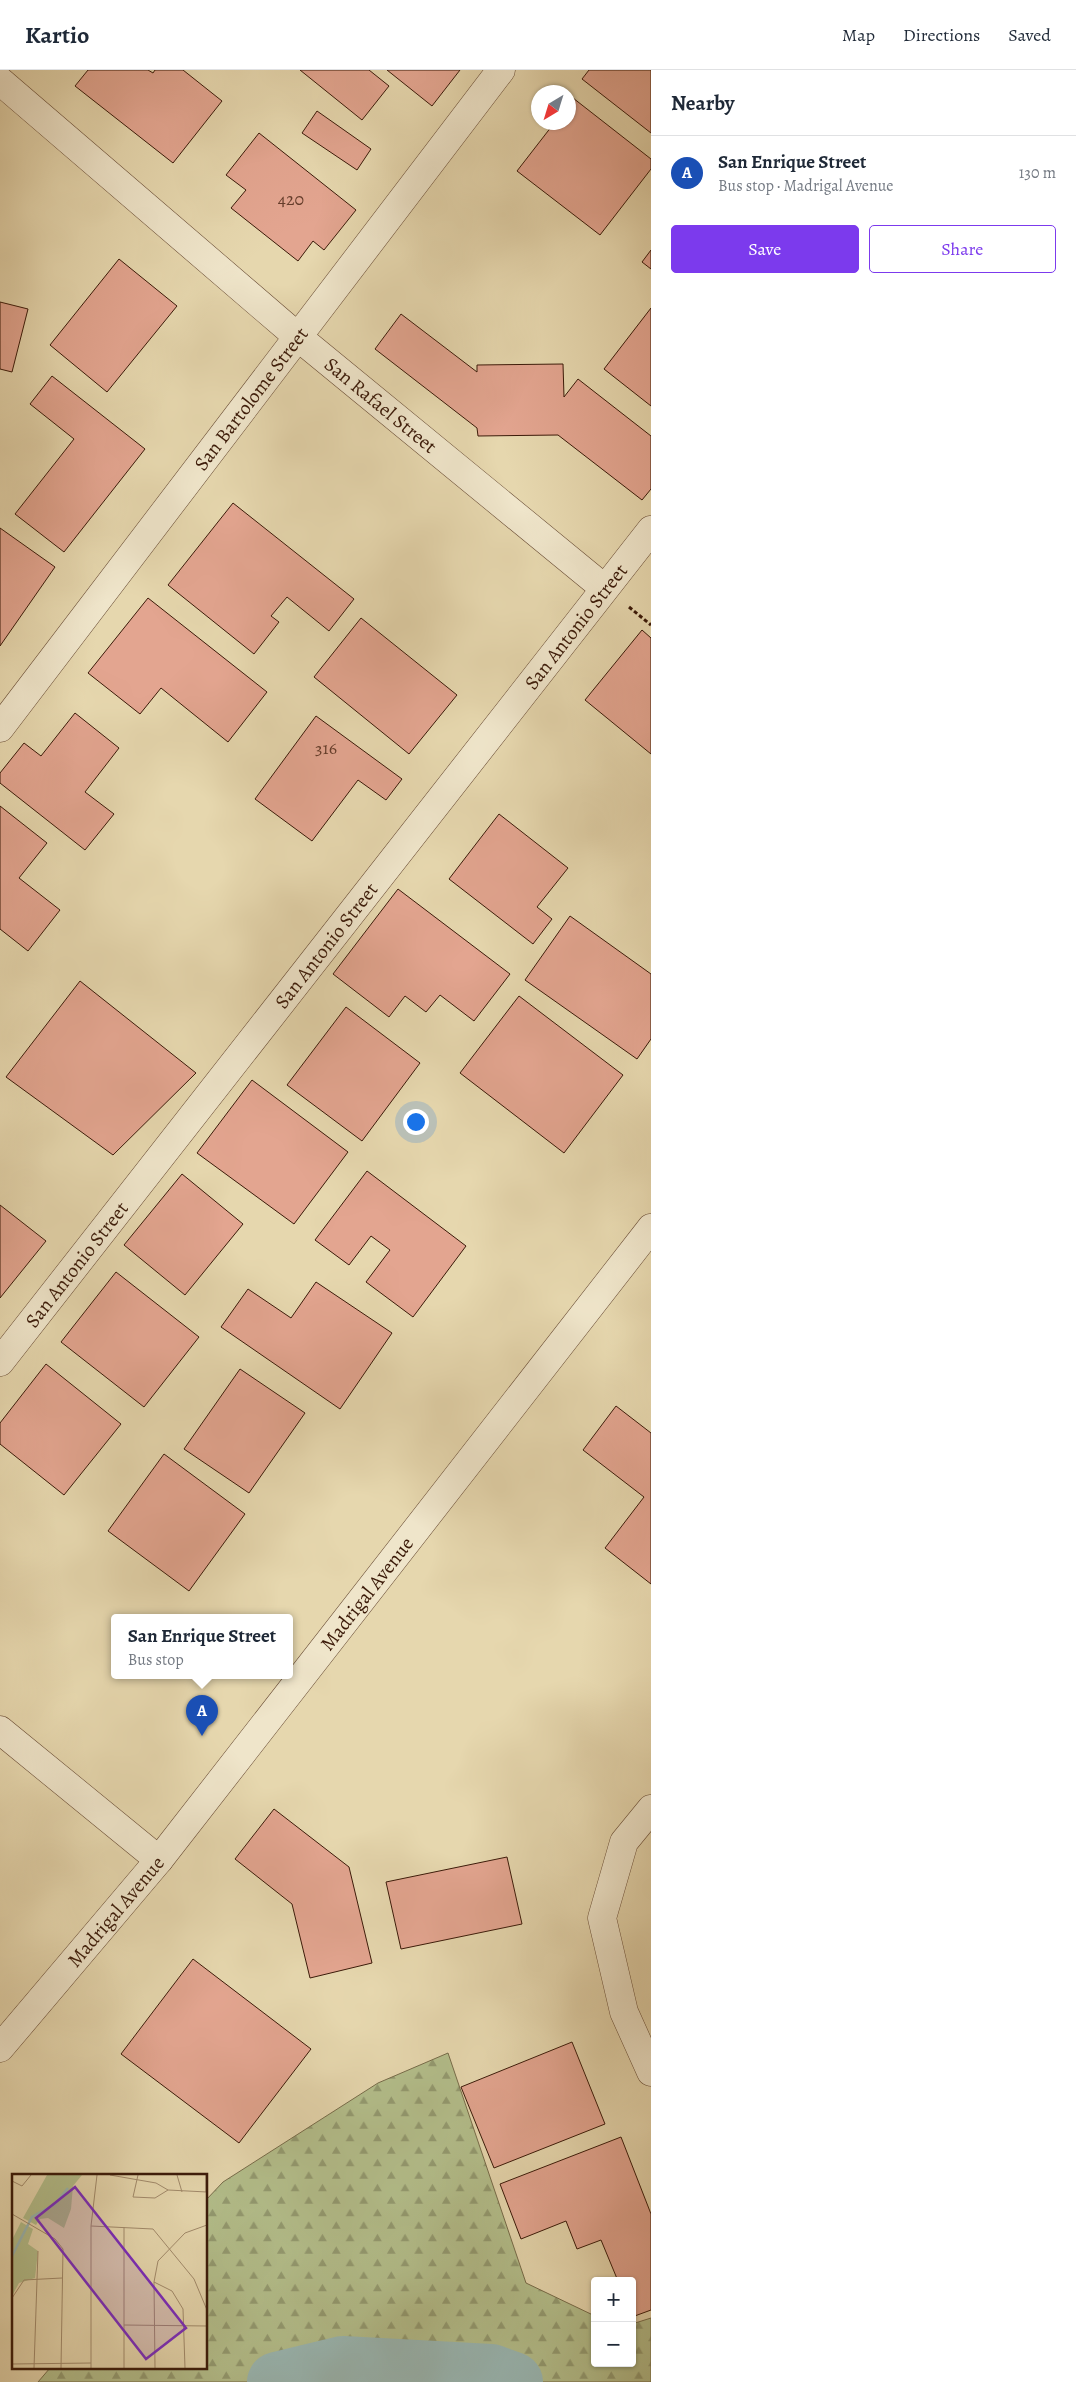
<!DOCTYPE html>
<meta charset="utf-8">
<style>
:root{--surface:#fff;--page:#f2f2f3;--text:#1f2937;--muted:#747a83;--line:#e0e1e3;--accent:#7c3aed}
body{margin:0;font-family:Alegreya,serif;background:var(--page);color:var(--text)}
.controls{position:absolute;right:15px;bottom:15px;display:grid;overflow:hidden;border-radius:5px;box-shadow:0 1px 4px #0004}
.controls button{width:45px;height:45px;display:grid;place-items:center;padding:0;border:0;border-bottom:1px solid var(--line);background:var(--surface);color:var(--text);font:25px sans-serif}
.compass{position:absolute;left:531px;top:15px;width:45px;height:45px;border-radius:50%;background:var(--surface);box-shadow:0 1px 4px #0004;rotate:218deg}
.you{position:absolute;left:415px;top:1051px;width:18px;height:18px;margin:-12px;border:4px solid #fff;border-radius:50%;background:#1a73e8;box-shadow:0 0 0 8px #1a73e833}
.badge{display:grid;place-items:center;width:32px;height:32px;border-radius:50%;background:var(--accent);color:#fff;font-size:16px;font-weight:700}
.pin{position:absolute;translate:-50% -41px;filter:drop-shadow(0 1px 2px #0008)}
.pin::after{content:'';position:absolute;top:26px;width:18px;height:15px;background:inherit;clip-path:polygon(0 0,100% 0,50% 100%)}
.popup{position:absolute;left:111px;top:1544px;width:182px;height:65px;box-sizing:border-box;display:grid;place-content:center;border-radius:5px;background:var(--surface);filter:drop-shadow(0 1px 4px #0005);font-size:16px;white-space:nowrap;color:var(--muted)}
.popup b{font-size:19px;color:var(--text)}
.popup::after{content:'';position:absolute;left:50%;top:100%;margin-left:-10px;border:10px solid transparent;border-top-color:var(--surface)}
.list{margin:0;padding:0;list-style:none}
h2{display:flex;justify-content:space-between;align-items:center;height:65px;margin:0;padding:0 20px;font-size:21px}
h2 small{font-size:16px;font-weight:400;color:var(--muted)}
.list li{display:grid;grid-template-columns:32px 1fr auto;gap:15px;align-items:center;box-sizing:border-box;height:75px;padding:0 20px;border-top:1px solid var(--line)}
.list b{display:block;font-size:19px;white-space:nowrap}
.list p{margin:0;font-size:16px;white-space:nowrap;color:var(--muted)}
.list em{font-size:16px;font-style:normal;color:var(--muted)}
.actions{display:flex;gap:10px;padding:15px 20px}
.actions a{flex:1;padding:11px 0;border:1px solid var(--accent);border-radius:5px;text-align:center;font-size:18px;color:var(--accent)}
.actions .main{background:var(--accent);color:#fff}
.map{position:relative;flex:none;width:651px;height:2312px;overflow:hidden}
header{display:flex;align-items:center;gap:30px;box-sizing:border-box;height:70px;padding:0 25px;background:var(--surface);border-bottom:1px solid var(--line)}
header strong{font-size:24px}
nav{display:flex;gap:28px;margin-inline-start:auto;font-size:18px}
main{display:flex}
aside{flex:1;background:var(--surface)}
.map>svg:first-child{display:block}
.forest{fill:url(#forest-firs);stroke:#776c4a}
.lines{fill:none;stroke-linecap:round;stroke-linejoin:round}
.river{stroke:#99b7b3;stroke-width:60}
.building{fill:#e3a590;stroke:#3b1a09}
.minor-casing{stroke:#664932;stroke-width:29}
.path{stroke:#3b1a09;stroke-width:3;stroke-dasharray:4 2.5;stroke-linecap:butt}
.minor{stroke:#efe5ca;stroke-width:28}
.labels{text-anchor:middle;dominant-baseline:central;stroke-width:4.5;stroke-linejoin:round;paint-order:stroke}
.number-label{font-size:18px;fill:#653d2b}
.street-label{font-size:20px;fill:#3b1a09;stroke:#efe5ca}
.inset-river{fill:none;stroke:#99b7b3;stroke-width:2.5}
.inset-road{fill:none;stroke:#a28b6c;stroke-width:1}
.view{fill:#7b2cbf;fill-opacity:0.15;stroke:#7b2cbf;stroke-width:2.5}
.inset-edge{fill:none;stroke:#3b1a09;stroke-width:2.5}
</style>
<header>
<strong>Kartio</strong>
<nav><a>Map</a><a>Directions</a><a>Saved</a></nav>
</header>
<main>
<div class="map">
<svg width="651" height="2312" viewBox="0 0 651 2312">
<defs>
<pattern id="forest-firs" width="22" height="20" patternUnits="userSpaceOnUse" patternTransform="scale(1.25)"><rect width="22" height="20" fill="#b3be8b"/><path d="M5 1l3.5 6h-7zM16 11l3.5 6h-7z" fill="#939a70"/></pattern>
</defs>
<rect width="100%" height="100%" fill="#e6d7ae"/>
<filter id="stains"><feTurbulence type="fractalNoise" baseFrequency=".004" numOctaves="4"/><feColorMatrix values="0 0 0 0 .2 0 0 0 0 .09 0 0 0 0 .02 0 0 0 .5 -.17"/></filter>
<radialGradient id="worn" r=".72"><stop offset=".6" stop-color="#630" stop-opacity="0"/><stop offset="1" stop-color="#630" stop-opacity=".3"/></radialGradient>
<path class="forest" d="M448 1983 526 2213 595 2246V2293H632V2254L651 2248V2312H38L50 2298H206V2130L223 2112 378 2013Z"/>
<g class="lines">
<path class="river" d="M277 2312 343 2296 491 2304 513 2312"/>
</g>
<g class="building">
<path d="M88 0H148L153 3 155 0H183L222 31 173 93 75 16Z"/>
<path d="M300 0H369L389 16 362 50Z"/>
<path d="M387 0H460L432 36Z"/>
<path d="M589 0H651V63L582 9Z"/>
<path d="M573 28 651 89V99L600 165 517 101 555 52H568V35Z"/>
<path d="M317 41 371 79 357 100 302 63Z"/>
<path d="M259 63 356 140 324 180 313 171 298 191 231 138 246 120 226 105Z"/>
<path d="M651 180V199L642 192Z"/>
<path d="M119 189 177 236 107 322 50 275Z"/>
<path d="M0 232 28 239 12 302 0 299Z"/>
<path d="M651 238V336L604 299Z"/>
<path d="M401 244 477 302V295L563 294 564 327 578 309 651 366V419L642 430 558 365 478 366 477 358 375 279Z"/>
<path d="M52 306 145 379 64 482 15 444 74 369 30 334Z"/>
<path d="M233 433 354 529 329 561 287 527 271 546 279 552 254 584 168 515Z"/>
<path d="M0 458 55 497 0 576Z"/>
<path d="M148 528 267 622 228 672 161 618 140 644 88 603Z"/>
<path d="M361 548 457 625 409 684 314 607Z"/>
<path d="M642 560 651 568V684L585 630Z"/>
<path d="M75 643 119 678 85 722 114 744 85 780 0 713V703L24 673 41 686Z"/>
<path d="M316 646 402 709 386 730 358 710 312 771 255 729Z"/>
<path d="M0 736 47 773 19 808 60 840 28 881 0 859Z"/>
<path d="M499 744 568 798 537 837 552 849 533 874 449 809Z"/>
<path d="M398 819 510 904 474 951 440 925 426 942 405 926 389 947 333 904Z"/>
<path d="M570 846 651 904V969L637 989 525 910Z"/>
<path d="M80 911 196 1003 113 1085 6 1007Z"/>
<path d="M519 926 623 1005 564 1083 460 1003Z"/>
<path d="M346 937 420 993 362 1071 287 1015Z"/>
<path d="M252 1010 348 1082 294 1154 197 1083Z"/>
<path d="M367 1101 466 1176 413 1247 366 1212 390 1180 371 1166 349 1195 315 1170Z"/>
<path d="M182 1104 243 1154 185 1225 124 1175Z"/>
<path d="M0 1135 46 1171 0 1228Z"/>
<path d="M116 1202 199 1267 144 1337 61 1272Z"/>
<path d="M316 1212 392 1263 340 1339 221 1257 248 1219 291 1248Z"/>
<path d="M46 1294 121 1354 64 1425 0 1374V1353Z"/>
<path d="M240 1299 305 1343 249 1423 184 1379Z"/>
<path d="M616 1336 651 1363V1514L605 1478 644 1427 583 1380Z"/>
<path d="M164 1384 245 1444 189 1521 108 1461Z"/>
<path d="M274 1739 349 1797 372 1893 310 1908 292 1834 235 1789Z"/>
<path d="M507 1787 522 1854 401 1879 386 1812Z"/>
<path d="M193 1889 311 1979 239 2073 121 1984Z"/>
<path d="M572 1972 605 2054 494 2098 461 2017Z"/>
<path d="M621 2067 651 2144V2240L632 2247V2211H618L601 2170 577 2179 566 2151 521 2169 500 2114Z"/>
</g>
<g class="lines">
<defs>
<g id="minor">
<path id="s1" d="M0 11 298 267 604 518"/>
<path id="s2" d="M0 658 501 0"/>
<path id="s3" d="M0 1292 651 460"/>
<path d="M0 1660 159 1790"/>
<path d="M651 1739 624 1772 602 1848 624 1942 651 2002"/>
<path id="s4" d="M0 1978 159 1790 651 1158"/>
</g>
</defs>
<use href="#minor" class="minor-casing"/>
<path class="path" d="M629 537 651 555"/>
<use href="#minor" class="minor"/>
</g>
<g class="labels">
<g class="number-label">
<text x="291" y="129">420</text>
<text x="326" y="678">316</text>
</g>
<g class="street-label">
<text stroke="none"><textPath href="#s2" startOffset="414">San Bartolome Street</textPath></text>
<text stroke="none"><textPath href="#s1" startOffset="500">San Rafael Street</textPath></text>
<text stroke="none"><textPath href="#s3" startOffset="934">San Antonio Street</textPath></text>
<text stroke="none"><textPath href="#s3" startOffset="529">San Antonio Street</textPath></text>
<text stroke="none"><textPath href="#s3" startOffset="124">San Antonio Street</textPath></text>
<text stroke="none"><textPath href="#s4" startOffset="584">Madrigal Avenue</textPath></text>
<text stroke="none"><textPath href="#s4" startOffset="179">Madrigal Avenue</textPath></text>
</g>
</g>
<g transform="translate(12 2104)">
<rect width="195" height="195" fill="#e6d7ae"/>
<path d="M35 1H70L61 12 59 35 52 54 36 44 28 45 24 51 11 44Z" fill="#b3be8b"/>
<path d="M9 48 21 55 16 70 26 77 23 104 7 109 0 122V66Z" fill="#b3be8b"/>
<path class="inset-river" d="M0 82 20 43 43 30 56 14"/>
<path class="inset-road" d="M98 1 144 9 156 16 195 18M126 1 121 23 143 24 156 16M165 1 170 18M194 1V18M0 7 10 12 19 1M0 40 43 65 51 75 49 194M79 52 141 55 182 105 195 136M142 108 160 117 171 135 173 194M0 124 12 106 50 104M112 151 195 152M0 190 79 189M22 194 26 77M79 194V52L85 1M112 194V53M143 194 142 108 146 87 173 59 195 51"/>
<path class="view" d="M63 13 174 154 134 185 24 44Z"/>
<rect width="195" height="195" class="inset-edge"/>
</g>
<rect width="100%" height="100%" filter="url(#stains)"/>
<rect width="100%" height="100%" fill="url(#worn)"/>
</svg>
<div class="controls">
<button>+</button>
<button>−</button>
</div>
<svg class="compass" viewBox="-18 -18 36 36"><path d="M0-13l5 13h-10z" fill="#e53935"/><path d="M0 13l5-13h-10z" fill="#747a83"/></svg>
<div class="you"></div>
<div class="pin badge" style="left:202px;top:1666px;background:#1a4fb4">A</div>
<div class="popup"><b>San Enrique Street</b>Bus stop</div>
</div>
<aside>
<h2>Nearby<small></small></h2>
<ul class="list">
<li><span class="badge" style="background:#1a4fb4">A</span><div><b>San Enrique Street</b><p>Bus stop · Madrigal Avenue</p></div><em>130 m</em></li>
</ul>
<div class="actions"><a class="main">Save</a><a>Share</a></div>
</aside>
</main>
